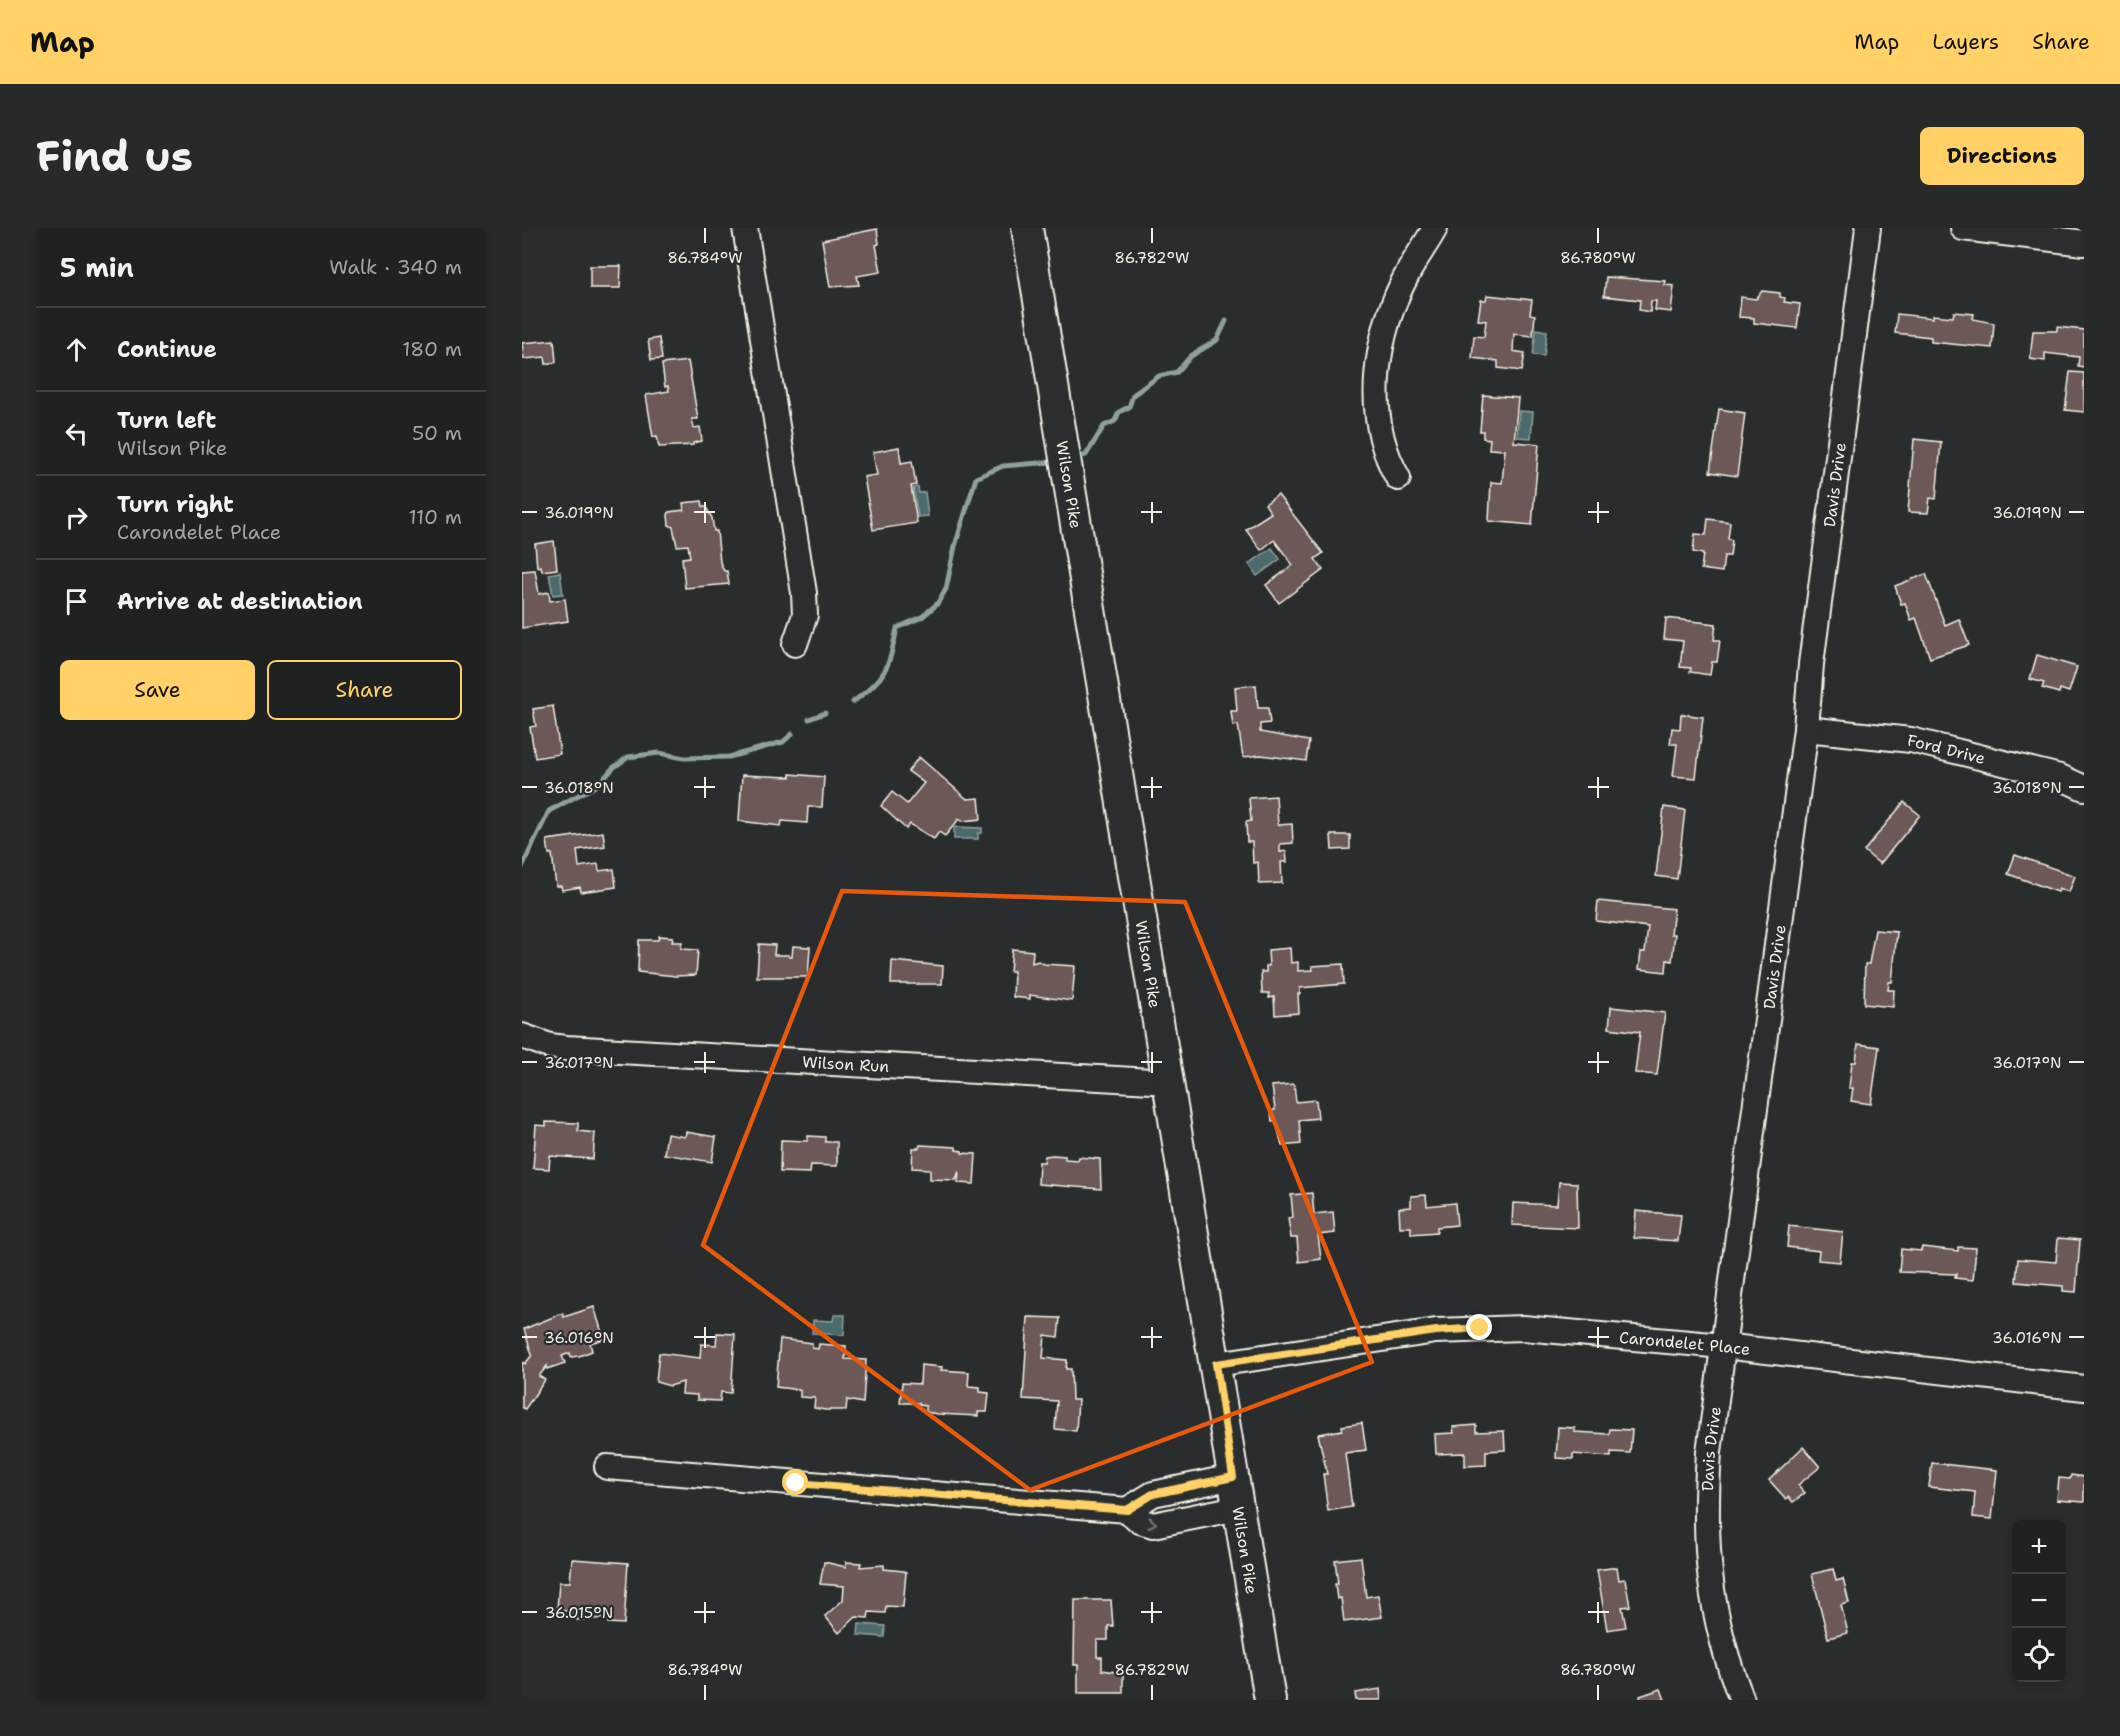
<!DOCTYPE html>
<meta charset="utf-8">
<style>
:root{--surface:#202222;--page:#282a2a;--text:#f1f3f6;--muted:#a2a4a5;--line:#3d3f40;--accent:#ffd166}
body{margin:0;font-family:"Shantell Sans",sans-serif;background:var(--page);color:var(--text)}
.controls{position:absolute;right:18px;bottom:18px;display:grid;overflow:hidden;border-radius:9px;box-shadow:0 3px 9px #0003}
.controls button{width:54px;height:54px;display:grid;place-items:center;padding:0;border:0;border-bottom:2px solid var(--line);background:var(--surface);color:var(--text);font:30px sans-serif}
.stop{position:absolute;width:18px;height:18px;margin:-14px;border:4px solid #ffd166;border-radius:50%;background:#fff}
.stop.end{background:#ffd166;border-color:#fff;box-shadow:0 2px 6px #0008}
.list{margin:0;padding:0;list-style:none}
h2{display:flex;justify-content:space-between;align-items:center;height:78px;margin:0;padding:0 24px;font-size:26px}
h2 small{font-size:20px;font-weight:400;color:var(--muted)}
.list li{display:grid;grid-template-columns:39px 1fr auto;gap:18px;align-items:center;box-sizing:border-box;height:84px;padding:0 24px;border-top:2px solid var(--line)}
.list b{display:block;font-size:22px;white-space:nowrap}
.list p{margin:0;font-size:20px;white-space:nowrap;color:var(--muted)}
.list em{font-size:20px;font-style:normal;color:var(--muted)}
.actions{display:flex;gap:12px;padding:18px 24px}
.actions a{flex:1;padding:14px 0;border:2px solid var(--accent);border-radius:9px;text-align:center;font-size:21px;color:var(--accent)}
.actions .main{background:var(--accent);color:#111}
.icon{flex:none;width:33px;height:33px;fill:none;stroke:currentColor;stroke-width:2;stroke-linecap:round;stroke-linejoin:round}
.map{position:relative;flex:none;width:1562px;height:1472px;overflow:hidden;border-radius:9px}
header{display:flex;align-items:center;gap:36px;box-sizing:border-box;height:84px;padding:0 30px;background:var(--accent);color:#111}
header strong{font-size:28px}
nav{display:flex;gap:33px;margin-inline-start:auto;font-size:21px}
.intro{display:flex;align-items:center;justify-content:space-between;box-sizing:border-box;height:144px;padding:0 36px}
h1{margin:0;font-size:42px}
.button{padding:15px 27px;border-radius:9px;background:var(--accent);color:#111;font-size:21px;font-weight:700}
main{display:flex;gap:36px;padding:0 36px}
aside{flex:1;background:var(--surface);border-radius:9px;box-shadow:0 3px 9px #0003}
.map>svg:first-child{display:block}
.water{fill:#4c6b6d;stroke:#8fa19e;stroke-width:1.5}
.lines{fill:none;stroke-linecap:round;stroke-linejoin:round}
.stream{stroke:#8fa19e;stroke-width:5}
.building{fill:#6c5957;stroke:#f4f1e8;stroke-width:1.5}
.minor-casing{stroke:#f4f1e8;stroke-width:28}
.major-casing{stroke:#f4f1e8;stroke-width:34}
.minor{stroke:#2a2d2e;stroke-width:24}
.major{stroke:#2a2d2e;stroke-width:30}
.oneway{stroke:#71726f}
.route{stroke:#ffd166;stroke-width:8}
.marked{fill:none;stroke:#e8590c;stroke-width:4.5;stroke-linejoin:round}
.ticks{fill:none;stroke:#f4f1e8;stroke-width:2}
.labels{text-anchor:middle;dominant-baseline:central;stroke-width:4.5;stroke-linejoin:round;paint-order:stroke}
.street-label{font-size:16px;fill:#f4f1e8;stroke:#2a2d2e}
.ticks-label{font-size:15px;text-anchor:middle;fill:#f4f1e8;stroke:#2a2d2e;stroke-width:4.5;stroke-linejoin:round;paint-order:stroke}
</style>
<header>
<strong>Map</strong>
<nav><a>Map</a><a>Layers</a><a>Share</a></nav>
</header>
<div class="intro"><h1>Find us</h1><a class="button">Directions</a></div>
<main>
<aside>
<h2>5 min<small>Walk · 340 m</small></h2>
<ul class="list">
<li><svg class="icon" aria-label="ahead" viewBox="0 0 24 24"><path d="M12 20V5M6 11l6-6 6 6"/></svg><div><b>Continue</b></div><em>180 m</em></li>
<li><svg class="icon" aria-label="left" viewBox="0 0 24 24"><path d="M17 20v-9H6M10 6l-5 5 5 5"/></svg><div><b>Turn left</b><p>Wilson Pike</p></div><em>50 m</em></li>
<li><svg class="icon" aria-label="right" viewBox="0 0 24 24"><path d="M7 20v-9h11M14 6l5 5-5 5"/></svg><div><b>Turn right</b><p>Carondelet Place</p></div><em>110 m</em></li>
<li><svg class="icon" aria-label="arrive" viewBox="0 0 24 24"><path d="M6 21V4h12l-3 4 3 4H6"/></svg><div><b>Arrive at destination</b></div></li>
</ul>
<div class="actions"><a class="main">Save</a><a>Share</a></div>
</aside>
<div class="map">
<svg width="1562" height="1472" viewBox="0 0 1562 1472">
<rect width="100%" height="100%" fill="#2a2d2e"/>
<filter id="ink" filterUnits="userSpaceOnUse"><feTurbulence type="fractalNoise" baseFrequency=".0167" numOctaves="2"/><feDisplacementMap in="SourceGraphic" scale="12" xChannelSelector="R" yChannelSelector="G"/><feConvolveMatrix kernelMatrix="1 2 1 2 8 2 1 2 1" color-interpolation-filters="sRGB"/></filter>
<g filter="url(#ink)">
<g class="water">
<path d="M1014 101 1025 103 1022 128 1011 127Z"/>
<path d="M997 183 1011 184 1009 210 995 209Z"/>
<path d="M396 259 397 265 403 264 406 288 396 289 391 260Z"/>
<path d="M750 320 758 331 735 348 727 336Z"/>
<path d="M38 344 41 366 31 367 27 346Z"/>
<path d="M432 599 460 600V605H456V611H432Z"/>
<path d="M312 1087H323L322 1107 290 1105 291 1092 311 1093Z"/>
<path d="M337 1396 363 1398 362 1409 336 1407Z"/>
</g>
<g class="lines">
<g class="stream">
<path d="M555 230 564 227 582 198 593 193 597 184 607 179 611 167 637 148 655 144 669 128 695 112 704 93"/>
<path d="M331 474C365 448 366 443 375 400L400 389 415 376 424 361 433 318 454 250 481 238 530 234"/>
<path d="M287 491 303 485"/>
<path d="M0 639 27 583 77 556 91 540 106 529 137 525 162 530 207 529 261 514 270 506"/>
</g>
</g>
<g class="building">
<path d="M355 1 357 16 354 17 359 44 335 48 337 57 308 59 300 12Z"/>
<path d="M68 38H99L98 60H68Z"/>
<path d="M1084 49 1144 53 1143 57 1152 58 1149 84 1133 82 1134 73H1129L1128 84 1117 82 1118 72 1082 68Z"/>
<path d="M1240 63 1258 65V69L1263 70 1262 74 1278 76 1275 100 1232 95V90L1217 89 1219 69 1234 71Z"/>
<path d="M965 67 1010 72 1008 86 1013 87 1011 108 992 106 991 123 1003 125 1000 143 976 140V133L950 130 952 108 962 109 964 93 956 92 959 72H964Z"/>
<path d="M1432 84 1452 86 1451 91 1472 95 1470 120 1409 114V109L1373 105 1375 86 1411 90V87L1431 89Z"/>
<path d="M1535 99 1562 102V139L1556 138 1557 129 1523 125V133L1508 131 1511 103H1535Z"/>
<path d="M137 110 140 131 129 132 126 112Z"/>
<path d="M32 112 34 134 24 136 23 129 2 131 0 115Z"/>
<path d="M166 133 176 191H170L172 200 178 199 180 213 171 215V217L137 219 135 208 131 209 124 167 147 163 146 158 143 159 140 136Z"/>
<path d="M1548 144 1562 145V184L1543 182Z"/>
<path d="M961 167 996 170 992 214 1017 216 1010 297 967 293 969 254 980 255 983 222 967 221 968 211 961 210V203H958Z"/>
<path d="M1197 181 1223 185 1215 248 1188 244Z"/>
<path d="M1392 211 1419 214 1414 271 1408 270 1406 285 1386 284Z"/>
<path d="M377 219 379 235 390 233 394 257 389 258 395 295 351 302 342 249 355 247 351 224Z"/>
<path d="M756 267 801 325 793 331 801 342 757 375 744 357 771 337 752 312 739 322 724 301 749 285 743 276Z"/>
<path d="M180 273 181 279H184L190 290 192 303H195L198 334 202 343H205L207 356 163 360 160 330 168 329 166 317 155 318 151 299 147 297 146 287 147 284 162 282 161 275Z"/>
<path d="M1186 291 1208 294 1206 311 1210 312 1208 328H1202L1200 344 1179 341 1181 326 1171 324 1173 306 1184 307Z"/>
<path d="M32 313 35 341 20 343 19 338 15 339 13 316Z"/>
<path d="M13 342 17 366 27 364 28 373 43 371 46 393 0 400V343Z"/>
<path d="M1404 346 1423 397 1437 391 1447 417 1408 430 1394 390 1389 392 1383 375 1379 376 1373 358Z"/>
<path d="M1144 390 1194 396 1192 412H1198L1195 434H1190L1188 447 1168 444 1169 440 1158 439 1161 413 1142 411Z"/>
<path d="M1515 427 1555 439 1547 464 1538 461 1537 465 1520 460 1522 455 1508 451Z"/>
<path d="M734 457 736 480H746L748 495 738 496V504L787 513 784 533 739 527 721 529 716 497 711 498 709 483H715L713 459Z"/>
<path d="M31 478 38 526 13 530 8 499 14 498 11 481Z"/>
<path d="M1159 486 1181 489 1174 550 1151 548 1155 516H1148L1150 500 1158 501Z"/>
<path d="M397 529 445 571 457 570 459 591 440 593 437 591 423 608 417 604 412 611 388 596 384 601 359 578 370 564 385 576 402 555 386 543Z"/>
<path d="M268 546 302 549 300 579H286L285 595 260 593 259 598 217 593 220 547 268 549Z"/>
<path d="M754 568 756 597 770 596 771 615 758 616V624L764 623 765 634H759L760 655 737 656 736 634 731 635 730 614H725L724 594 729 593 727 570Z"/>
<path d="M1382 574 1398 587 1358 636 1342 623Z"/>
<path d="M1142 579 1163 582 1155 651 1134 648Z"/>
<path d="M81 604 83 618 55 622 57 639 76 636 77 643 92 641 94 659 59 664 58 659 40 662 39 658H34L30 626H27L25 612Z"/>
<path d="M809 607H828V621L810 622Z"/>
<path d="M1493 627 1553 648 1547 664 1537 660 1536 664 1486 646Z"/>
<path d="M1076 673 1152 681 1149 706H1153L1150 733 1145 732 1144 744 1117 741 1119 724H1123L1126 699 1074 693Z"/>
<path d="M1353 702 1375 704 1370 754H1367L1366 762H1372L1371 779 1342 776 1343 736H1347Z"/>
<path d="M137 708 151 709 150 714H160L159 721 176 722 174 747 154 748 116 744 117 712H136Z"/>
<path d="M237 716 253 717 252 727H267V729H270L271 718 288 719 286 749H235Z"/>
<path d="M768 720 769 735 776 734V743L791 742 790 738 821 736 822 756 778 760V766H776L777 785 753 787 752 769 747 770V765H740L739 744H744V738H747L746 722Z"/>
<path d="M490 721 511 723 510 735 516 733 522 736 553 738 550 773 508 767V771L491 769 492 743H488Z"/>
<path d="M370 733 421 738 420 756H369Z"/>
<path d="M1089 779 1143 785 1135 847 1113 845 1118 804 1087 800Z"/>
<path d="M1336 816 1357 819 1349 876 1329 873 1331 860H1327L1330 834H1334Z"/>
<path d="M772 856 774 874 794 872 796 890 777 892 779 916 760 918 754 892 750 893 749 883 753 882 750 858Z"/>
<path d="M24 894 56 895V903L73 905 71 931 28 928 27 941 11 940 14 897 24 898Z"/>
<path d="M164 904 194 909 190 934 142 926 145 906 163 909Z"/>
<path d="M286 908 303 909V914H315V938L289 937 288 945 258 944 259 912 286 913Z"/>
<path d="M398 917 434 919V922L440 923V925L454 926 452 956 436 955 437 943 434 952 408 951V941L390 940 391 920H397Z"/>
<path d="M531 927 543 928V931L556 932 557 929 578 931 579 961 516 956 517 934H522L523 928Z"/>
<path d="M1037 954 1055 955 1056 1000 990 997 991 975 1035 977Z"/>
<path d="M790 965 792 986 811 984 813 1005 796 1007 799 1031 777 1034 775 1010H769L766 990 771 989 769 967Z"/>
<path d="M904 967 905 978 933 975 935 997 915 999V1004L889 1006V999H878L877 980 889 979V968Z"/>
<path d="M1114 983 1159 987 1156 1013 1112 1010Z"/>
<path d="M1267 998 1321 1004 1318 1034 1296 1032 1297 1023 1265 1019Z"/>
<path d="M1536 1010 1558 1012 1554 1064 1541 1063V1058L1494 1054 1496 1031 1534 1034Z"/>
<path d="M1400 1019 1436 1023V1019L1454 1020 1451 1052 1433 1050 1434 1046 1377 1044 1379 1021 1399 1023Z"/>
<path d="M72 1079 82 1111 68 1115 70 1123 57 1128 49 1129 48 1125 40 1128 43 1135 25 1141V1138L17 1148 23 1152 3 1181 0 1179V1134L3 1136 10 1127 2 1101 41 1085 42 1089Z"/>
<path d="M506 1089 538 1090 536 1109 523 1107 521 1130 545 1132 544 1141H549L550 1172H556L554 1203 533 1201 535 1173 501 1171Z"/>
<path d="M195 1105 213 1106 209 1165 199 1164 198 1173 175 1172V1167L160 1166 161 1154 148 1158 134 1154 137 1125 178 1130 179 1116 194 1117Z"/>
<path d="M258 1111 290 1115V1120L296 1121 297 1116 324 1118 323 1131 344 1132 341 1175 325 1172 324 1182H303L292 1180 293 1170 278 1169V1162L254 1159Z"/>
<path d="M399 1137 420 1139 419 1142 447 1144 446 1158 458 1159V1164L467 1165 465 1184H456V1188L416 1186 404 1184V1178L397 1177V1175H378L380 1155 398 1156Z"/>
<path d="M840 1195 844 1222 823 1225 830 1279 806 1283 801 1246H805L796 1206 820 1202V1198Z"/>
<path d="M954 1197V1204L982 1203 983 1222 964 1223V1237L943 1238V1225L914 1226 913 1206 932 1205 931 1199Z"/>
<path d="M1036 1199 1053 1200V1204L1087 1206 1088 1201 1110 1202 1108 1225 1089 1224V1229L1051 1226V1231L1034 1230Z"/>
<path d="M1281 1219 1298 1239 1276 1257 1283 1265 1271 1274 1266 1269 1264 1271 1247 1252Z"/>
<path d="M1410 1235 1475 1242 1470 1291 1451 1289 1453 1264 1407 1259Z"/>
<path d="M1549 1247 1562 1249V1274L1535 1272 1537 1250 1548 1251Z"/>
<path d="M839 1329 844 1369 856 1367 860 1389 822 1394 819 1370 815 1371 813 1356H816L813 1332Z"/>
<path d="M50 1331 106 1335 102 1396 86 1395 87 1390 55 1392V1384L35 1382 37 1354H48Z"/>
<path d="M302 1334 324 1339V1334L339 1335 338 1339 362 1337V1341L381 1343 384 1344 381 1379 364 1378 363 1385 347 1384 346 1390 334 1389 317 1405 303 1388 321 1372 322 1358 298 1356Z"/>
<path d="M1095 1339 1097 1352 1103 1351 1108 1378 1100 1379 1104 1399 1085 1402 1075 1342Z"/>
<path d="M1311 1341 1314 1353 1321 1351 1327 1375 1319 1377 1326 1405 1306 1410 1290 1346Z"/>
<path d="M553 1372H589L591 1398H586V1412H575V1429H580V1442L601 1445V1465H556V1437H552Z"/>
<path d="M858 1461 859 1472H834L833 1465Z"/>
<path d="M1139 1461 1143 1472H1119L1118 1468Z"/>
</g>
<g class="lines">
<defs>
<g id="minor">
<path d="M223 0 282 365 283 387 273 416"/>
<path d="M1441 0 1562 15"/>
<path d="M876 250C840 187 853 105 887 43 895 28 905 15 913 0"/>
<path id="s1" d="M1284 501 1389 512 1538 549 1562 560"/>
<path id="s2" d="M0 808 28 818 44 820 648 854"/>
<path id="s3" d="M694 1136 914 1103 1001 1100 1201 1118 1562 1160"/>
<path d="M85 1239 605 1282"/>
<path d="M711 1249 631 1266 605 1282 618 1293 631 1297 716 1280"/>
<path id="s4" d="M1220 1472C1186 1386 1181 1315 1187 1224L1284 501 1289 436 1346 0"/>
</g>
<g id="major">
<path id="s5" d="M505 0 748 1472"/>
</g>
</defs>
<use href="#minor" class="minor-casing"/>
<use href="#major" class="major-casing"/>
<use href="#minor" class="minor"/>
<use href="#major" class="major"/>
</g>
<defs><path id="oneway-chevron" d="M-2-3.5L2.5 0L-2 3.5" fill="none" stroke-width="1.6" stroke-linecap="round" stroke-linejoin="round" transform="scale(1.5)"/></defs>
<use class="oneway" href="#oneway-chevron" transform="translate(630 1295) rotate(7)"/>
</g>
<g class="lines" filter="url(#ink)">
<path class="route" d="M274 1255 605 1282 631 1266 711 1249 694 1136 914 1103 958 1100"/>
</g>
<path class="marked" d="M320 663 663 674 850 1134 508 1262 181 1017Z"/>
<path class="ticks" d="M183 0V15M630 0V15M1076 0V15M183 274V295M630 274V295M1076 274V295M0 284H15M172 284H193M619 284H640M1066 284H1087M1547 284H1562M183 549V570M630 549V570M1076 549V570M0 559H15M172 559H193M619 559H640M1066 559H1087M1547 559H1562M183 824V845M630 824V845M1076 824V845M0 834H15M172 834H193M619 834H640M1066 834H1087M1547 834H1562M183 1099V1120M630 1099V1120M1076 1099V1120M0 1109H15M172 1109H193M619 1109H640M1066 1109H1087M1547 1109H1562M183 1374V1395M630 1374V1395M1076 1374V1395M0 1384H15M172 1384H193M619 1384H640M1066 1384H1087M183 1457V1472M630 1457V1472M1076 1457V1472"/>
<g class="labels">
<g class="street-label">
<text stroke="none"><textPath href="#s5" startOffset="260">Wilson Pike</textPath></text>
<text stroke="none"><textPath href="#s4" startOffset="1228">Davis Drive</textPath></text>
<text stroke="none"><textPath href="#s1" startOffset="142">Ford Drive</textPath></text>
<text stroke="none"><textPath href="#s5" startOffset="746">Wilson Pike</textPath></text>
<text stroke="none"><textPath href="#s4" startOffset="742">Davis Drive</textPath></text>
<text stroke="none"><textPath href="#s2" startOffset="326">Wilson Run</textPath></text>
<text stroke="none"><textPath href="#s3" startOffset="472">Carondelet Place</textPath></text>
<text stroke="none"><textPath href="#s4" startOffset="256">Davis Drive</textPath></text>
<text stroke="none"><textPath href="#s5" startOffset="1340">Wilson Pike</textPath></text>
</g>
</g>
<g class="ticks-label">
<text x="183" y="35">86.784°W</text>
<text x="630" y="35">86.782°W</text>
<text x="1076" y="35">86.780°W</text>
<text x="57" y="290">36.019°N</text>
<text x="1505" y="290">36.019°N</text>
<text x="57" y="565">36.018°N</text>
<text x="1505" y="565">36.018°N</text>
<text x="57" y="840">36.017°N</text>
<text x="1505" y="840">36.017°N</text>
<text x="57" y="1115">36.016°N</text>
<text x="1505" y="1115">36.016°N</text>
<text x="57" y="1390">36.015°N</text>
<text x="183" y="1447">86.784°W</text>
<text x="630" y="1447">86.782°W</text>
<text x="1076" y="1447">86.780°W</text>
</g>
</svg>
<div class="controls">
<button>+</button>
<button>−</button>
<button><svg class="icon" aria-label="locate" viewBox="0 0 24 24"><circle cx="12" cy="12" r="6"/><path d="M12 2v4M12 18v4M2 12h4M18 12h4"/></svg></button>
</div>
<div class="stop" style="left:274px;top:1255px"></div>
<div class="stop end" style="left:958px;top:1100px"></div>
</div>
</main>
